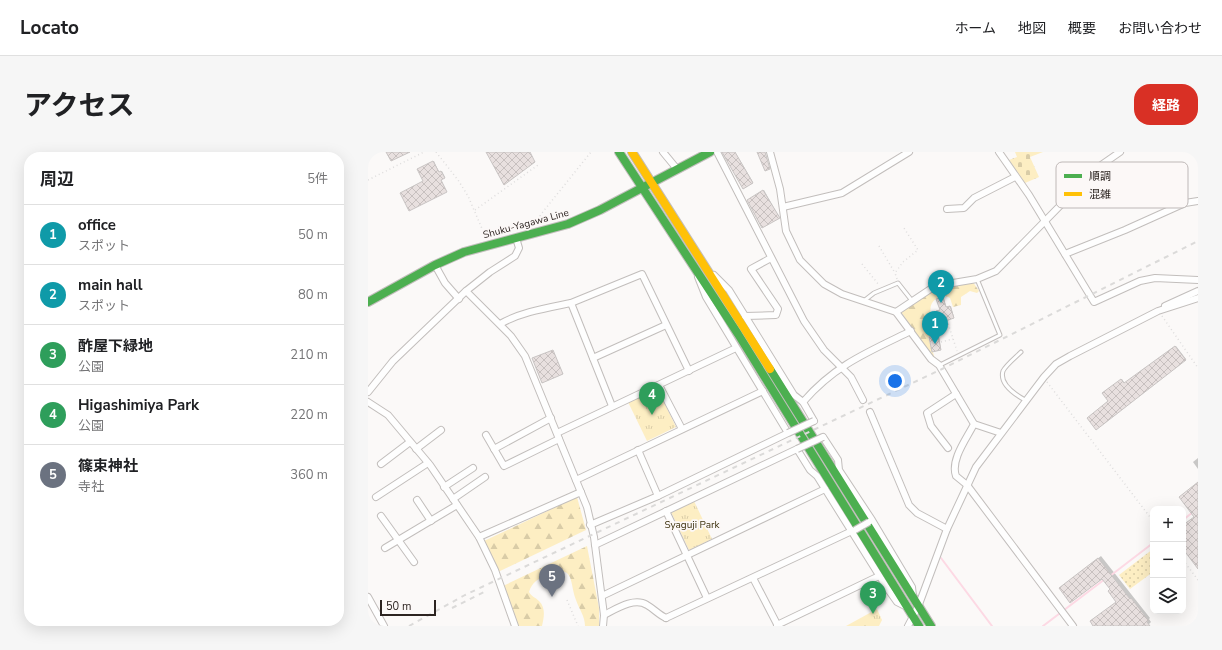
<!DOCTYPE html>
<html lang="ja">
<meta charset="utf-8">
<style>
:root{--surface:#fff;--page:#f6f6f6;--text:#202124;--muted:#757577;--line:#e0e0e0;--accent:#d93025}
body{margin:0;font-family:"Nunito Sans","Noto Sans JP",sans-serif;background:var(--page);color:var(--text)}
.controls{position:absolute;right:12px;bottom:12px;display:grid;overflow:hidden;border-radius:8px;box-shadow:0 4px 16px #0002}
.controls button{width:36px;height:36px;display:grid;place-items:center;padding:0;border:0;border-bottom:1px solid var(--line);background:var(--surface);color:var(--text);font:20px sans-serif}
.scale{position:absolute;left:12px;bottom:10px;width:56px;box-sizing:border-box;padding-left:4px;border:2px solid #2c2421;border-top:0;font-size:11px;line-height:14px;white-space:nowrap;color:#2c2421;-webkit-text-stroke:3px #fcf8f7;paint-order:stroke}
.you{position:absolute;left:527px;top:229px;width:14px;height:14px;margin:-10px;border:3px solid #fff;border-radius:50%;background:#1a73e8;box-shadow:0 0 0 6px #1a73e833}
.badge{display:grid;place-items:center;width:26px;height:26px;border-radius:50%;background:var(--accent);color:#fff;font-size:13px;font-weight:700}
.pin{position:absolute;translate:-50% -33px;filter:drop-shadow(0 1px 2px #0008)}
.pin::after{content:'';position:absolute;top:21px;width:14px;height:12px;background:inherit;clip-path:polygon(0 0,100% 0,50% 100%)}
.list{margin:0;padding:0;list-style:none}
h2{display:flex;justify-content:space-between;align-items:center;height:52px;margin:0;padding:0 16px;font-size:17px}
h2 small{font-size:13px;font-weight:400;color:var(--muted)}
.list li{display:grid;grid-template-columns:26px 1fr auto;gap:12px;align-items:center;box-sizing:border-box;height:60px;padding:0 16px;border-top:1px solid var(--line)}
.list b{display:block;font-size:15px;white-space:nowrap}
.list p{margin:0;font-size:13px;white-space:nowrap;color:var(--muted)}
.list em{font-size:13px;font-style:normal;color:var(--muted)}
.icon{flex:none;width:22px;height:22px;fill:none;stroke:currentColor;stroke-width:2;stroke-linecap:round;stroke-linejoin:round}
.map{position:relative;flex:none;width:830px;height:474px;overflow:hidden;border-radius:16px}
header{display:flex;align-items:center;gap:24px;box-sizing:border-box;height:56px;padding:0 20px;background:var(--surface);border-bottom:1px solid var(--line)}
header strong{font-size:19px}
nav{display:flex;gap:22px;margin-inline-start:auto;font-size:14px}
.intro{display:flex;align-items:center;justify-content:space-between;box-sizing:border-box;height:96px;padding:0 24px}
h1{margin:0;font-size:28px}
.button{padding:10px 18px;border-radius:16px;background:var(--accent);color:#fff;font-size:14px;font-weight:700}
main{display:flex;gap:24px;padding:0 24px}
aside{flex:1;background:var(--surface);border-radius:16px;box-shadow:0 4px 16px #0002}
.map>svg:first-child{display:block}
.grass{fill:url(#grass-dots)}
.forest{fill:url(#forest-firs)}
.cemetery{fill:url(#cemetery-stones)}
.park{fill:url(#park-tufts)}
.shadow{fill:#0003}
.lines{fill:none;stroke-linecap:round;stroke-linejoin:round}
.stream{stroke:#fdd9e4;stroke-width:2}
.building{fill:url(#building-cross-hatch);stroke:#c8c4c3}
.lane-casing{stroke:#c2bebc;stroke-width:5}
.street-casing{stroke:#c2bebc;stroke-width:8}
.fast-casing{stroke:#c2bebc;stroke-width:10}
.slow-casing{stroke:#c2bebc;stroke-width:10}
.path{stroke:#dedddd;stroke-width:1.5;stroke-dasharray:1 3;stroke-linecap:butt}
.lane{stroke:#fefefe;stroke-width:3}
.street{stroke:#fefefe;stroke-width:6}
.fast{stroke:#4caf50;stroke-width:8}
.slow{stroke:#ffc107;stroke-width:8}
.rail{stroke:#dbdad9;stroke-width:2;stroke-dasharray:5 5;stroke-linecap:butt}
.street-bridge-casing{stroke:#c2bebc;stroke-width:8;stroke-linecap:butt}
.street-bridge{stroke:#fefefe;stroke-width:6}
.labels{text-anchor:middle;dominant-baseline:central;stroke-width:3.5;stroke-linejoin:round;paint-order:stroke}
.street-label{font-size:10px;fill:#2c2421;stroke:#fcf8f7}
.park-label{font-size:10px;fill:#3c310d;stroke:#fcf8f7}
.key{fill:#fcf8f7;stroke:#beb8b7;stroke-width:1}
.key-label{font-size:11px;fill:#2c2421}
</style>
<header>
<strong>Locato</strong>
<nav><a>ホーム</a><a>地図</a><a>概要</a><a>お問い合わせ</a></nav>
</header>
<div class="intro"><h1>アクセス</h1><a class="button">経路</a></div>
<main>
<aside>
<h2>周辺<small>5件</small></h2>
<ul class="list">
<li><span class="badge" style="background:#0f9aa8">1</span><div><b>office</b><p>スポット</p></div><em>50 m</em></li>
<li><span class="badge" style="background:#0f9aa8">2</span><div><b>main hall</b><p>スポット</p></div><em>80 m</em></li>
<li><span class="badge" style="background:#2e9e5b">3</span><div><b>酢屋下緑地</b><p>公園</p></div><em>210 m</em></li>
<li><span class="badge" style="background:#2e9e5b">4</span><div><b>Higashimiya Park</b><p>公園</p></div><em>220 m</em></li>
<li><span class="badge" style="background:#6b7280">5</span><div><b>篠束神社</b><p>寺社</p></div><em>360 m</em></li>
</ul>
</aside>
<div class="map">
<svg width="830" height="474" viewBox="0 0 830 474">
<defs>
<pattern id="grass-dots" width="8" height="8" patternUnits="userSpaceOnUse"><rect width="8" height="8" fill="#fdeec3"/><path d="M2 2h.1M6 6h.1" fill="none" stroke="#d9cca7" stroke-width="1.8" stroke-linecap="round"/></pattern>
<pattern id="forest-firs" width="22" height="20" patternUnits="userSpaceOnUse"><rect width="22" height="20" fill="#fdeec3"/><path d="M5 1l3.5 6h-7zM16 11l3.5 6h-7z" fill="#d9cca7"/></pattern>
<pattern id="cemetery-stones" width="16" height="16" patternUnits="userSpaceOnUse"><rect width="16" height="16" fill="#fdeec3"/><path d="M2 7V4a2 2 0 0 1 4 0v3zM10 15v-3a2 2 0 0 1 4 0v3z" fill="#d9cca7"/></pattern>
<pattern id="park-tufts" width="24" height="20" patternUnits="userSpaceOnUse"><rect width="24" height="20" fill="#fdeec3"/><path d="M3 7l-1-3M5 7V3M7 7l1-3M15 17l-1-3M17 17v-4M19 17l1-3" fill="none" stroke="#d9cca7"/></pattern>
<pattern id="building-cross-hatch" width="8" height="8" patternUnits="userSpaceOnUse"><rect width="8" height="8" fill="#e8e0df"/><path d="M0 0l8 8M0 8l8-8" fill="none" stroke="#c7c0bf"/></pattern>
</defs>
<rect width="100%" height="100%" fill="#fbf9f8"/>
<path class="grass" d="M785 397V420L762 437 751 423Z"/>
<g class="forest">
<path d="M605 130 611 139 609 141 602 139 593 145V153L585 155 582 146 576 143C554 150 564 165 570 182L560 185 568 210 533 160 569 136Z"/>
<path d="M209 345 218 378 130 420 116 389Z"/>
<path d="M219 394 231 456V474H217C217 464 211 457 208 448 201 429 207 411 179 423 170 427 164 430 161 440 164 445 167 445 171 449 178 456 176 465 174 474H150L135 434Z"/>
</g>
<path class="cemetery" d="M647 0H675L662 5 671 25 657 31 641 8 649 5Z"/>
<g class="park">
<path d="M289 236 308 275 279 289 260 250Z"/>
<path d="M326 349 344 387 321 398 303 360Z"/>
<path d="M509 457 514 468 511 474H478Z"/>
</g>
<g class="shadow">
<path d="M358 0H367L385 30 375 35Z"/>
<path d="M66 9 71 20 74 19 77 25 73 27 78 39 56 29 51 17Z"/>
<path d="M396 38 411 65 394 75 380 48Z"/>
<path d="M575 145 579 156 583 154 586 165 569 159 573 157 569 147Z"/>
<path d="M571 184 573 196V197L563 185Z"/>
<path d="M808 194 818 207 768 244 742 250 736 241 754 227 757 232Z"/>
<path d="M830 306V317L825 310Z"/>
<path d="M733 404 782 466 781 467 783 470 779 474H725L749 450 743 437 735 425 694 434Z"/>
</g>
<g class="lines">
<g class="stream">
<path d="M815 368 825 360"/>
<path d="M573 406 624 474"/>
<path d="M742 424 785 391"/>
<path d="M675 474 737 427"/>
</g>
</g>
<g class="building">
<path d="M18 0H42L23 9Z"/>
<path d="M118 0H162L167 10 136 33Z"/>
<path d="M354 0H367L385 31 375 37Z"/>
<path d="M389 0H397L402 17 397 19Z"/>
<path d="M65 9 71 20 73 19 77 26 73 28 79 40 41 59 32 41 55 29 49 17Z"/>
<path d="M395 38 412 66 394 76 379 48Z"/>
<path d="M575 145 578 155 582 154 586 166 572 171 568 159 572 158 568 147Z"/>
<path d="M570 184 573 198 564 200 561 185Z"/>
<path d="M807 194 818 208 728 278 719 266 740 249 734 241 753 227 756 231Z"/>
<path d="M185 198 195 222 174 231 164 206Z"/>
<path d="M830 330V417L815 397V373L826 365 811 345Z"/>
<path d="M730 406 762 447 763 446 781 469 779 470 782 474H725L722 469 748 450 740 439 742 437 734 427 702 451 691 436Z"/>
</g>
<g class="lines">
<defs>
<g id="lane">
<path d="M497 148 506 141 530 131 545 150"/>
<path d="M653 200C648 205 638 213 635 219 631 232 648 243 657 248"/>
<path d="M572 213 632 183 609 127"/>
</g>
<g id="street">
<path d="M295 0 309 17"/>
<path d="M349 0 436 169 456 198 483 225 495 248"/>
<path d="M402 0 412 37 418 79 432 108 456 132 474 142 528 160 563 207 571 213 606 272C599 286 582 308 588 324L599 333 705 474"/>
<path d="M631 0 661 43 726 150 772 129 787 126 830 128"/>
<path d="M415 55 474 41 541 0"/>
<path d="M579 57 596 56 606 46 647 25"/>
<path d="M697 102 757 78 817 51 830 49"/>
<path d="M67 113 77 131 91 147"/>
<path d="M346 123 361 138 426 243 435 250 446 269"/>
<path d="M98 139 143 184 157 204 219 355 226 385 236 463 235 474"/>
<path d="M797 154 830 139"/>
<path d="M528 160 567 134 609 127 628 119 729 16 752 0"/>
<path d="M377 164 408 163 410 157 383 117 403 106"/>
<path d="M132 172C153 160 179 156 203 151"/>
<path d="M225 206 298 173"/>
<path d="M291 233 314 277"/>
<path d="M0 240 25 209 98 139 122 120 147 104 151 96 148 86"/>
<path d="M0 250 20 263 62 313 111 385 127 418 147 474"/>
<path d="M435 250C467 213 500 200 543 179"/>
<path d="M244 254 203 151 274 122 321 219"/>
<path d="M502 260 541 353 549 361 579 377"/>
<path d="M606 272 633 281"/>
<path d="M189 281 368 196"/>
<path d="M118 283 136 314 191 287"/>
<path d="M455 285 470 308 471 318 504 368 544 435 545 444"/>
<path d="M580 296 563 274 559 261 588 242"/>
<path d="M48 297 73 278"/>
<path d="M126 297 183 266"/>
<path d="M13 312 42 290"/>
<path d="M208 328 395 239"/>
<path d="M76 335 105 316"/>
<path d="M290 344 420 281 338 145 330 125"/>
<path d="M8 345 60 311"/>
<path d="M85 347 117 325"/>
<path d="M49 348 63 369"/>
<path d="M298 359 339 446"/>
<path d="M13 364 46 410"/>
<path d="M222 373 290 344 270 298"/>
<path d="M111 385 213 340"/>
<path d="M227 393 429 297 442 318 449 324 519 436 529 450 539 455"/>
<path d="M17 396 89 353"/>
<path d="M385 426 410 474"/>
<path d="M234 444 457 337"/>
<path d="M0 445 16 474"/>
<path d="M236 463C248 457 266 445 279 453 286 457 291 463 298 466"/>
<path d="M298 466 486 378"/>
<path d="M409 473 511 424"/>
<path d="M540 474 550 455 579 377 608 315 676 225 688 212 702 204 790 159 830 146"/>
</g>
<g id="fast">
<path d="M251 0 370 182 551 474"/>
<path d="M0 150 67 113 96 100 200 72 232 58 342 0"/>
<path d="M402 217 563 474"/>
</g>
<path id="slow" d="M264 0 402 217"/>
</defs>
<use href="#lane" class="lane-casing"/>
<use href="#street" class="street-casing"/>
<use href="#fast" class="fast-casing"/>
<use href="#slow" class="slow-casing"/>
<g class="path">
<path d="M68 0 90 28 100 44 118 86"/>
<path d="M0 28 56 0"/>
<path d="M107 58 170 13"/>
<path d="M173 72 172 64 174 61 223 0"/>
<path d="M511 94 527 121"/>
<path d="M494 112 511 133"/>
<path d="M529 127 527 121 535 110 550 98 536 76"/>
<path d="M794 164 830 216"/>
<path d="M579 168 589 199"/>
<path d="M573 190 585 187"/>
<path d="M679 230 785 369"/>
<path d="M815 408 830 428"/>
<path d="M199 448 210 474"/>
</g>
<use href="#lane" class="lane"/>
<use href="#street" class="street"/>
<use href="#fast" class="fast"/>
<use href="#slow" class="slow"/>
<g class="rail">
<path d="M84 456 118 439"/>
<path d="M41 474 97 443 574 217 830 89"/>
</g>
<defs>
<g id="street-bridge">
<path d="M420 281 446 269"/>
<path d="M429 297 455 285"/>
<path d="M487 378 501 370"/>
</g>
</defs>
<use href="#street-bridge" class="street-bridge-casing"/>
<use href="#street-bridge" class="street-bridge"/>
</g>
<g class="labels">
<g class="street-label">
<text transform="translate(158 72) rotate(-15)">Shuku-Yagawa Line</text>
</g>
<g class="park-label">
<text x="324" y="373">Syaguji Park</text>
</g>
</g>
<rect x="688" y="10" width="132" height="46" rx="6" class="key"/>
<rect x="696" y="22" width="18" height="4" fill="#4caf50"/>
<rect x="696" y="40" width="18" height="4" fill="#ffc107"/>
<g class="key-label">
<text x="721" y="28">順調</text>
<text x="721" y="46">混雑</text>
</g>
</svg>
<div class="controls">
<button>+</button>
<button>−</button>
<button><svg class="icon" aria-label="layers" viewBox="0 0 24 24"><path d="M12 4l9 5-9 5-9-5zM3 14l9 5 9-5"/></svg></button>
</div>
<div class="scale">50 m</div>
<div class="you"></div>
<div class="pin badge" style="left:567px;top:192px;background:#0f9aa8">1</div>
<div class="pin badge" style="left:573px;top:151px;background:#0f9aa8">2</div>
<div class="pin badge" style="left:505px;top:462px;background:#2e9e5b">3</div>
<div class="pin badge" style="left:284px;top:263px;background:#2e9e5b">4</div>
<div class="pin badge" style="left:184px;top:445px;background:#6b7280">5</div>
</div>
</main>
